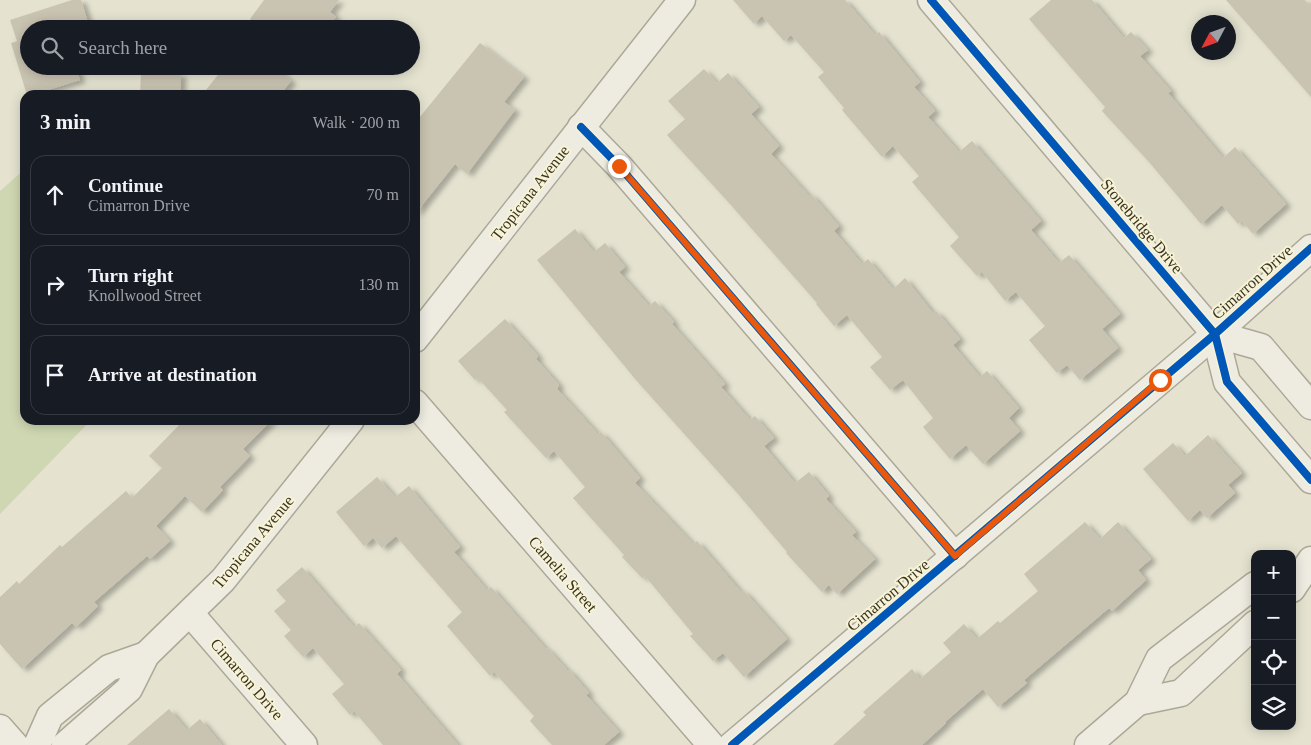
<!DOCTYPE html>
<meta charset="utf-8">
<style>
:root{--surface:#171b24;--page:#20242c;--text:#f1f3f6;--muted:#9ea1a6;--line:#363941}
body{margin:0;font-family:Georgia,serif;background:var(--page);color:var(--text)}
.controls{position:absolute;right:15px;bottom:15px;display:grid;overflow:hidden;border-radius:10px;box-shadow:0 2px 12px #0003}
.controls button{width:45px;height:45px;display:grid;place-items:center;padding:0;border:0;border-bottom:1px solid var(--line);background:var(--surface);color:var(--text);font:25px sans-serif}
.compass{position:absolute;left:1191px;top:15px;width:45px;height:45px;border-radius:50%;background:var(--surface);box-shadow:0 2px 12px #0003;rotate:229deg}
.stop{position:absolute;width:15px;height:15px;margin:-11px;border:4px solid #ea580c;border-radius:50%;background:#fff}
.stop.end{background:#ea580c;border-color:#fff;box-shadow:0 1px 5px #0008}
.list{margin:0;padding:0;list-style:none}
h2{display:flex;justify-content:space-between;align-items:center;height:65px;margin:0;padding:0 20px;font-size:21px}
h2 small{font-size:16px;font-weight:400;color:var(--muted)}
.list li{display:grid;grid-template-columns:32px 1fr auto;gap:15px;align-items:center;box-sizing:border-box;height:80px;margin:0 10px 10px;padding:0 10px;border:1px solid var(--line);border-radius:15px}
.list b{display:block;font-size:19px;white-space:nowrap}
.list p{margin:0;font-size:16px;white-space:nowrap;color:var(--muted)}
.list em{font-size:16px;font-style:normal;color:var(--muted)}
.icon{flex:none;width:28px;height:28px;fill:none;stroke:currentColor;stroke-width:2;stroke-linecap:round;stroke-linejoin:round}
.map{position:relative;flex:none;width:1311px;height:745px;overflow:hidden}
.search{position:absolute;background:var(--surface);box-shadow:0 2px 12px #0003;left:20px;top:20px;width:400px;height:55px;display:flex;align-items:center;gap:12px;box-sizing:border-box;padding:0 18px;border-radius:28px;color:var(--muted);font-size:19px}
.panel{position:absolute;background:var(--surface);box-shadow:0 2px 12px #0003;left:20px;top:90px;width:400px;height:335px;border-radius:15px}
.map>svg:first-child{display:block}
.green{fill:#cfd7b2}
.building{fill:#c9c3b1;filter:url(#shadow)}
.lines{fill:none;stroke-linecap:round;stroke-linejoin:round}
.minor-casing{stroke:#aba898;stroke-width:29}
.minor{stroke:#eeece1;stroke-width:26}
.cycleway-casing{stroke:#f6f3d6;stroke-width:11}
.cycleway{stroke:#0057b8;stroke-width:8}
.route{stroke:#ea580c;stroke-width:6}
.labels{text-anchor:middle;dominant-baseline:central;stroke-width:4;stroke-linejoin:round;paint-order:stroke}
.street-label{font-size:16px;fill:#3a3220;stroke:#f6f3d6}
</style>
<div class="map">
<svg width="1311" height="745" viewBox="0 0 1311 745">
<defs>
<filter id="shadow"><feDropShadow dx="5.5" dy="3" stdDeviation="2.5" flood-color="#0004"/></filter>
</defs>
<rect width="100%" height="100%" fill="#e5e3d0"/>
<path class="green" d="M25 169V420H91L0 514V191Z"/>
<g class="building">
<path d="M72 0H81L90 29H29V66H75L80 80 32 95H27L11 43 17 41 10 20Z"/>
<path d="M264 0H339L330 12 336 17 326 29H262L250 19Z"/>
<path d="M733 0H845L875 35 879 32 920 82 914 87 935 111 928 117 959 152 972 141 1041 221 1031 230 1059 263 1069 255 1120 314 1102 329 1118 348 1080 380 1067 365 1057 373 1029 340 1045 326 1016 292 1005 301 982 272 977 276 950 246 959 237 912 182 919 176 893 146 882 157 842 110 844 108 818 77 824 72 791 35 784 41 762 16 754 24Z"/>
<path d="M1051 0H1092L1124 38 1131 32 1148 50 1140 56 1171 91 1168 93 1223 158 1235 147 1286 204 1253 234 1242 221 1238 224 1222 205 1201 224 1149 162 1102 111 1105 107 1029 19Z"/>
<path d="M1226 0H1305L1311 7V97Z"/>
<path d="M480 43 524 77 504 102 515 110 467 174 455 164 415 214V123Z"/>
<path d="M225 66H273L291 81 280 95H202Z"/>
<path d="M704 69 717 83 728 73 759 107 751 114 779 146 771 154 809 196 811 194 839 226 834 231 862 264 868 259 893 289 905 278 933 313 936 311 960 339 953 345 980 377 987 371 1019 408 1009 418 1020 431 983 464 966 445 950 459 923 427 933 418 903 380 890 390 870 367 882 357 847 315 834 326 816 304 817 303 730 204 667 135 685 119 668 101Z"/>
<path d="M141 72 181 74 180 95H140Z"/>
<path d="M575 229 594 252 605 243 625 267 619 272 649 306 655 301 674 322 672 324 725 384 721 387 750 420 755 416 774 438 764 446 795 483 809 472 829 496 826 499 856 532 852 535 875 559 837 594 829 585 822 592 786 553 787 552 738 494 636 380 537 260Z"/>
<path d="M505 319 538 356 536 359 559 385 557 389 598 434 601 432 640 478 635 483 693 544 697 541 741 592 743 590 787 639 744 677 723 653 713 661 690 636 693 634 645 576 642 578 622 557 624 555 573 498 585 487 554 451 546 458 504 412 507 410 478 378 475 380 458 361Z"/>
<path d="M184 420H272L243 449 250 456 220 487 223 490 202 512 185 496 156 526 170 541 150 559 147 556 94 602 98 606 76 627 72 623 22 669 0 644V597L17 581 19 584 60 545 62 547 126 491 132 498 162 468 149 456Z"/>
<path d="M1208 435 1242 473 1228 485 1235 493 1207 518 1200 510 1188 521 1143 469 1173 443 1185 456Z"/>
<path d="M377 477 395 497 409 486 460 547 454 552 487 590 491 587 546 649 547 648 568 671 569 670 589 693 586 695 619 732 604 745H552L530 721 534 716 494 672 490 676 447 626 462 612 396 536 382 548 373 538 364 546 336 512Z"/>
<path d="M1085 522 1100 539 1118 522 1151 559 1138 570 1146 580 1112 611 1109 608 1024 680 1027 683 998 707 983 689 945 722 946 723 922 745H833L866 715 863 712 912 669 920 679 951 652 943 643 964 624 977 639 998 621 1000 623 1038 591 1024 574Z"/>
<path d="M302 567 354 627 359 623 401 670 397 674 458 745H383L354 711 350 715 332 694 344 684 313 648 303 657 284 636 291 630 274 611 286 601 276 590Z"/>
<path d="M169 709 187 730 200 719 222 745H127Z"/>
</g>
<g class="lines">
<defs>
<g id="minor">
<path d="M931 0 1215 334 1227 382 1311 480"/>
<path d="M581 127 619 166 955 556"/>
<path d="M1215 334 1261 347 1311 406"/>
<path d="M415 339 682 0"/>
<path d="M415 403 711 745"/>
<path d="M1292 589 1311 560"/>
<path d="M190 613 304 745"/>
<path d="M146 655 223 580 351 420"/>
<path d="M1138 702 1181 693 1255 624"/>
<path d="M0 728 15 745"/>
<path d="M37 745 50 716 109 668 146 655 129 689 65 745"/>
<path d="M732 745 1215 334 1311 248"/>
<path d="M1088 745 1138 702 1159 659 1255 585"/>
</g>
</defs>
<use href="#minor" class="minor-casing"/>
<use href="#minor" class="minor"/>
<defs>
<g id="cycleway">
<path d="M931 0 1215 334 1227 382 1311 480"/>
<path d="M581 127 619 166 955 556"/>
<path d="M732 745 1215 334 1311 248"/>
</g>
</defs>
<use href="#cycleway" class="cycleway-casing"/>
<use href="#cycleway" class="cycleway"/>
</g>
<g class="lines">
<path class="route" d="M619 166 955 556 1160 380"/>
</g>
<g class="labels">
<g class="street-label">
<text transform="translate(530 193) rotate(-52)">Tropicana Avenue</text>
<text transform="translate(1142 226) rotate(50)">Stonebridge Drive</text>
<text transform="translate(1252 282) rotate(-42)">Cimarron Drive</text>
<text transform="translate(253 542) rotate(-50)">Tropicana Avenue</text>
<text transform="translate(563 574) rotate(49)">Camelia Street</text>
<text transform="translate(888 595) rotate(-40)">Cimarron Drive</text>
<text transform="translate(247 679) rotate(49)">Cimarron Drive</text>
</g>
</g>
</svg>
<div class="controls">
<button>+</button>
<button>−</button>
<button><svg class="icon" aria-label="locate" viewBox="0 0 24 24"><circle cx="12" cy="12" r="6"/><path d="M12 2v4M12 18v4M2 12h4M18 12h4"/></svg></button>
<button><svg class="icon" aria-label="layers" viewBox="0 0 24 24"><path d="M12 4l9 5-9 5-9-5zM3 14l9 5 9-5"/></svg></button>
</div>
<svg class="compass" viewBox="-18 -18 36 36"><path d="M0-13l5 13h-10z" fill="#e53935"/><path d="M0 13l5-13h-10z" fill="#9ea1a6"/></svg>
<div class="stop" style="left:1160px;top:380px"></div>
<div class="stop end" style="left:619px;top:166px"></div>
<div class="search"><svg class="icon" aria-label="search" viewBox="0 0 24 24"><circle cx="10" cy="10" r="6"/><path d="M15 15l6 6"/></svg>Search here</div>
<section class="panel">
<h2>3 min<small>Walk · 200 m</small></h2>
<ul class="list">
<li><svg class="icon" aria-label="ahead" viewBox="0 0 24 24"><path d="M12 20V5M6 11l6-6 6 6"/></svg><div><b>Continue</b><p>Cimarron Drive</p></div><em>70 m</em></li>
<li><svg class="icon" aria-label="right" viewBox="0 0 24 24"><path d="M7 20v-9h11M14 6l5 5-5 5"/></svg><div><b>Turn right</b><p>Knollwood Street</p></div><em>130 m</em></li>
<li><svg class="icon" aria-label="arrive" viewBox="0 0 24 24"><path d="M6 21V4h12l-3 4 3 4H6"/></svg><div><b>Arrive at destination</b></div></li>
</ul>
</section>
</div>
